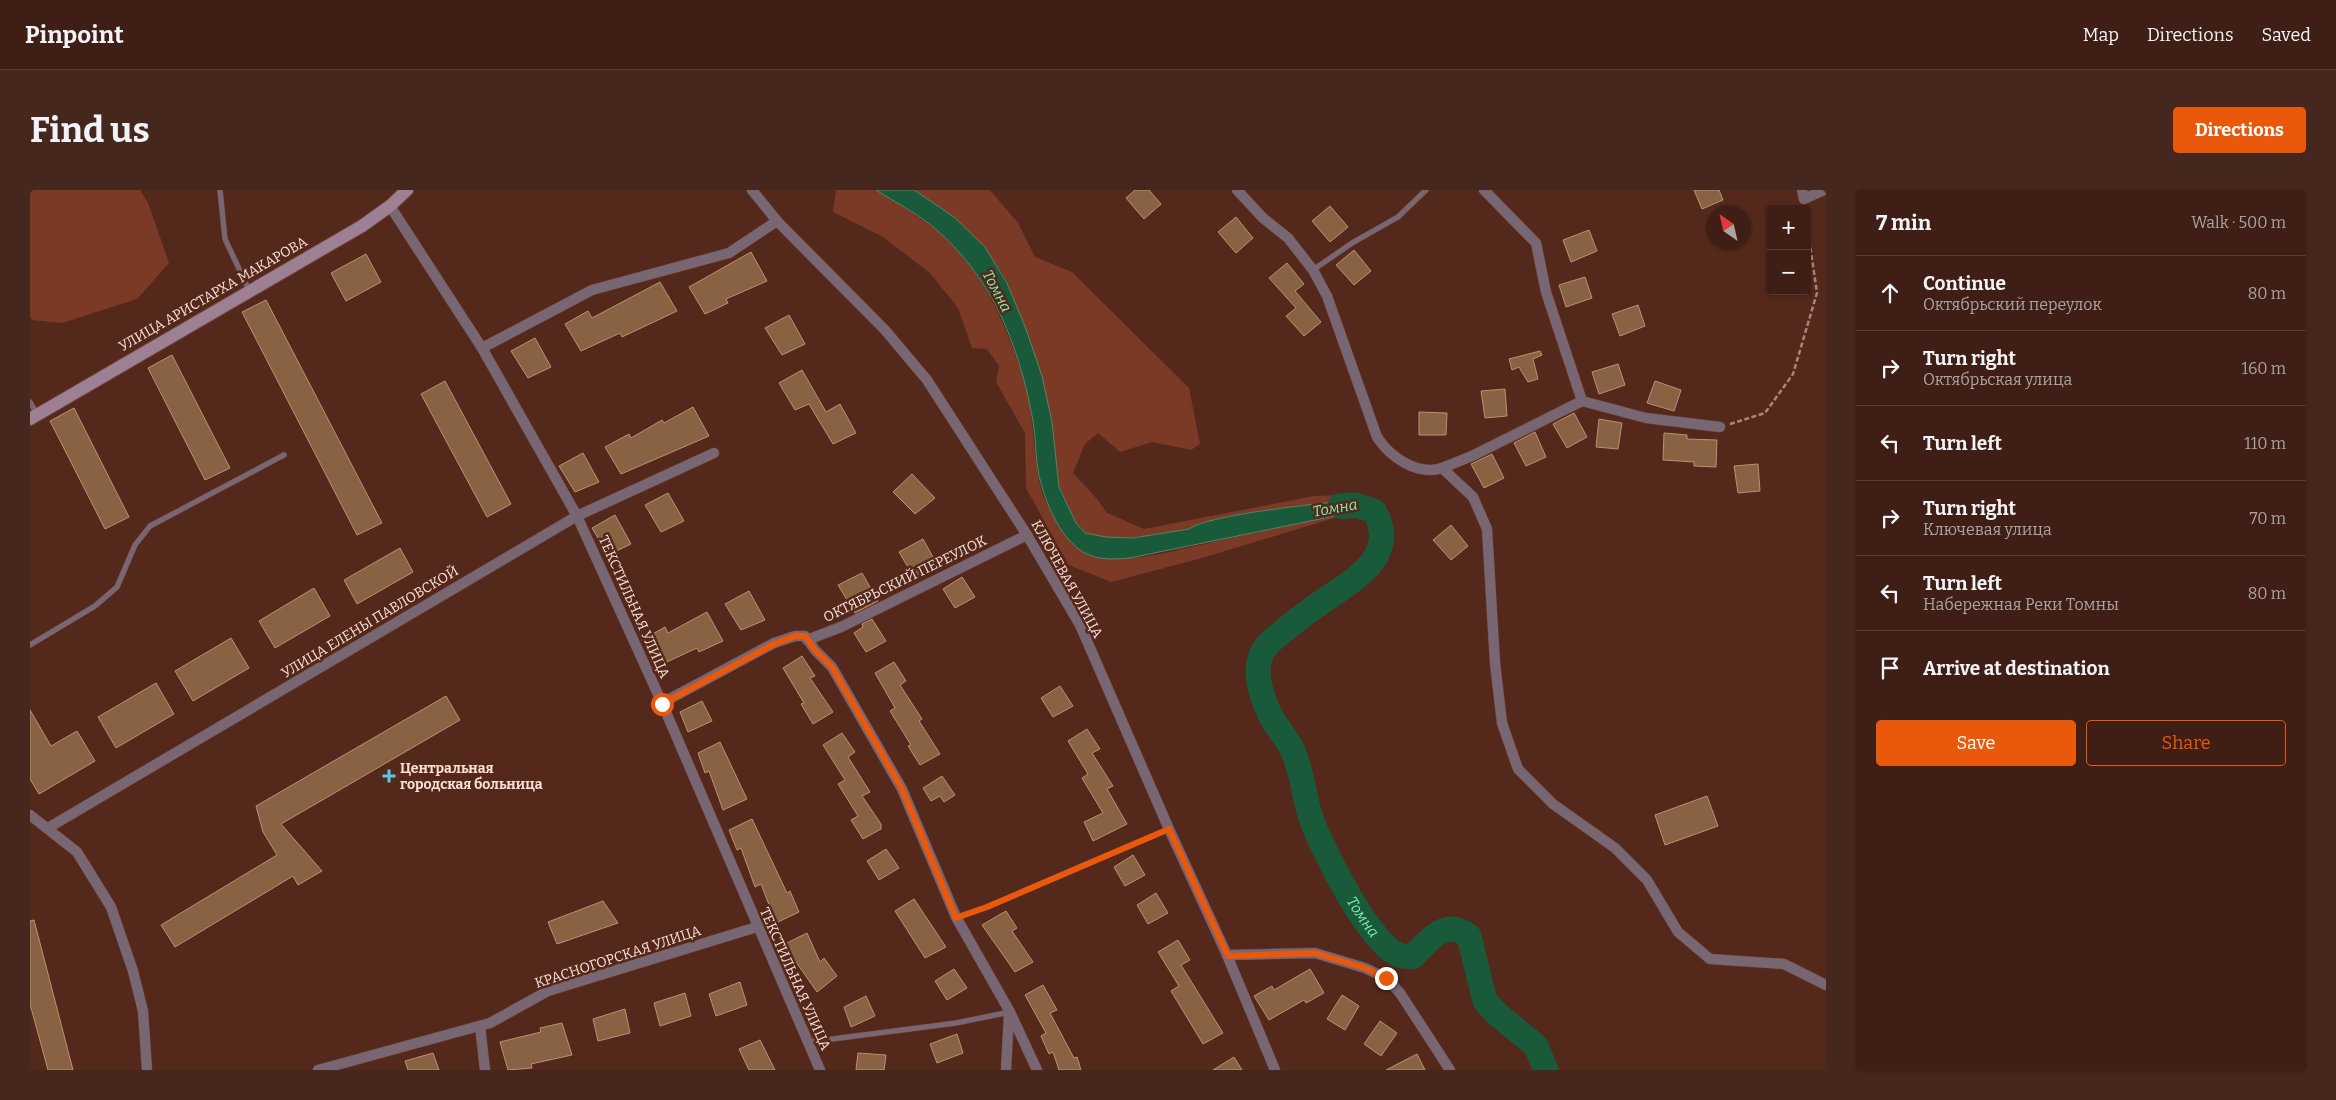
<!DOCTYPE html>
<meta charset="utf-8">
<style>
:root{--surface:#3f1f15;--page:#46271e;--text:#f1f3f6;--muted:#ada2a0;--line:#583d34;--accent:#ea580c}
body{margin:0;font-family:Bitter,serif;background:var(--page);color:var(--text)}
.controls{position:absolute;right:15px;top:15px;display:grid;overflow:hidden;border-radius:5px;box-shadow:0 1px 4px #0004}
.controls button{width:45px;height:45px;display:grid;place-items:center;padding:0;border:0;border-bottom:1px solid var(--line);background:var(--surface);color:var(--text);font:25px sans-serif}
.compass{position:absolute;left:1676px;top:15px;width:45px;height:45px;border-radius:50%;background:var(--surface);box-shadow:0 1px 4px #0004;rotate:326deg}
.stop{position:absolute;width:15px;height:15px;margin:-11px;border:4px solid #ea580c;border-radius:50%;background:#fff}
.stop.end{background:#ea580c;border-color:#fff;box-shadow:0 1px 5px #0008}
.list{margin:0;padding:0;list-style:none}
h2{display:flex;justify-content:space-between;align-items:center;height:65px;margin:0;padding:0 20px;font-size:21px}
h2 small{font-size:16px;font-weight:400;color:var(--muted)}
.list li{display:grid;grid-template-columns:32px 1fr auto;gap:15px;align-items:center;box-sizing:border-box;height:75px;padding:0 20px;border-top:1px solid var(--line)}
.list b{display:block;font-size:19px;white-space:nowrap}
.list p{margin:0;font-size:16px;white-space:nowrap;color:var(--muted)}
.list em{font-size:16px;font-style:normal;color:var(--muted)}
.actions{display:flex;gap:10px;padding:15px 20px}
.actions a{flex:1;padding:11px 0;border:1px solid var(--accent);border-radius:5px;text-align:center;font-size:18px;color:var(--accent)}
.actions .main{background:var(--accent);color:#fff}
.icon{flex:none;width:28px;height:28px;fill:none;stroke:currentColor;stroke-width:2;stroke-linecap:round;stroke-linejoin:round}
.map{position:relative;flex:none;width:1796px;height:880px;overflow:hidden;border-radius:5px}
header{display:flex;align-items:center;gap:30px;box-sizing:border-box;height:70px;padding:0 25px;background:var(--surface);border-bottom:1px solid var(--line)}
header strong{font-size:24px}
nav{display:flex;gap:28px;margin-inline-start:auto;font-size:18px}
.intro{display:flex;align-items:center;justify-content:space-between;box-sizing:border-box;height:120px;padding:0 30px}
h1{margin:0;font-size:35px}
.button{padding:12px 22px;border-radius:5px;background:var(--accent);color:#fff;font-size:18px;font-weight:700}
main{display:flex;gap:30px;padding:0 30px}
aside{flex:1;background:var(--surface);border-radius:5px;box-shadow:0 1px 4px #0004}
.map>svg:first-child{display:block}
.green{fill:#7b3a26}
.water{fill:#195a3a;stroke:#5d8269}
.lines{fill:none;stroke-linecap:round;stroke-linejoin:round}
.river{stroke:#195a3a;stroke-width:25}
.building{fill:#896244;stroke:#bb9172}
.lane-casing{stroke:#6f463a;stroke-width:6}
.street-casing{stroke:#6f463a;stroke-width:11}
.secondary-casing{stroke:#6f463a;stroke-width:14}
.path{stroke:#a8857a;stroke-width:2.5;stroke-dasharray:5 2.5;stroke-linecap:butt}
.lane{stroke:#796673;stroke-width:5}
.street{stroke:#796673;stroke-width:10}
.secondary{stroke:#9d8094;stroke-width:12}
.route{stroke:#ea580c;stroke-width:6}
.poi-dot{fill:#5ac8e5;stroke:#54291c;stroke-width:2}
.labels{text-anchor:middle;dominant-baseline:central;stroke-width:5;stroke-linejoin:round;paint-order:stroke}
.street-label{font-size:14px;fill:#fbdfd6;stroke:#54291c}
.poi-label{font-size:14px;font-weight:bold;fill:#fbdfd6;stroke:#54291c;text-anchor:start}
.water-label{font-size:15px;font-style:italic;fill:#7fefb2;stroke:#54291c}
</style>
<header>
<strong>Pinpoint</strong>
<nav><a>Map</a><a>Directions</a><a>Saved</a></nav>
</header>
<div class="intro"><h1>Find us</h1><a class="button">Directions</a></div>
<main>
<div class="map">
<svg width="1796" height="880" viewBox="0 0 1796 880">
<rect width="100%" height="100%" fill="#54291c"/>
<g class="green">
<path d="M0 0H110L118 13 139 73 107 109 32 133 2 130 0 126Z"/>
<path d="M803 0C816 0 832 0 845 0 854 2 883 24 893 30 946 67 974 127 993 187 1005 224 1002 262 1011 299 1015 313 1023 325 1030 337 1038 350 1047 362 1063 366 1097 375 1145 360 1179 353 1227 342 1275 332 1324 322L1172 368 1081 392 1039 375 1018 338 996 298 995 243 966 192 969 176 957 159 942 158 928 118 900 83 853 47 803 22 806 1Z"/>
<path d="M884 0H960L988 33 1005 67 1042 82 1159 198 1170 254 1161 260 1122 252 1090 262 1068 243 1055 254 1043 283 1067 309 1077 323 1114 339 1284 306 1319 305 1321 310C1289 314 1180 324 1159 339 1136 343 1075 355 1055 343 1028 327 996 168 987 132 984 119 982 103 977 92 955 51 921 25 884 0Z"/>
</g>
<path class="water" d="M846 0H884L924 27 955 57 977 93 996 139 1012 186 1022 232 1029 297 1046 333 1055 343 1076 347 1103 348 1159 339C1180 324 1289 314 1321 310L1324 322 1100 368C1088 369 1074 370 1062 366 1032 357 1013 309 1008 280 1005 264 1006 248 1003 231 995 187 981 139 957 100 944 79 927 58 909 42 891 25 866 13 846 0Z"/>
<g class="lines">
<path class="river" id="s1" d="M1314 317 1322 315 1310 316 1326 315 1344 321C1370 365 1324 390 1293 411 1279 421 1265 431 1251 443 1242 450 1233 457 1230 468 1224 487 1234 514 1243 530 1249 540 1257 549 1262 559 1273 581 1273 605 1281 628 1291 657 1341 758 1371 766 1374 767 1379 766 1382 767 1399 751 1415 727 1439 746L1455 811 1466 823 1506 856 1516 880"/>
</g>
<g class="building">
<path d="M1105 0H1119L1131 14 1114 29 1096 8Z"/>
<path d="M1664 0H1689L1693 10 1672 19Z"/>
<path d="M1300 16 1318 37 1300 52 1282 31Z"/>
<path d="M1206 27 1223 48 1206 63 1188 42Z"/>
<path d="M1559 40 1567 61 1541 72 1533 50Z"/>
<path d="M1324 60 1341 81 1324 95 1306 75Z"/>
<path d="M721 62 737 91 696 109 698 113 675 124 659 97Z"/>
<path d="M336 64 351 92 316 111 301 83Z"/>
<path d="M1257 73 1274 94 1265 101 1291 132 1274 146 1256 126 1266 118 1239 88Z"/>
<path d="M1555 87 1562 108 1536 117 1529 95Z"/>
<path d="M630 92 647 121 592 147 590 143 551 161 535 134 558 121 562 128Z"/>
<path d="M236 110 352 333 327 345 212 122Z"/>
<path d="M1608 115 1615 136 1590 146 1582 124Z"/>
<path d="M759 125 775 154 752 165 735 138Z"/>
<path d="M505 148 521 177 498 188 481 161Z"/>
<path d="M1510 161 1512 165 1503 169 1508 189 1498 192 1489 177 1482 180 1479 169Z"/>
<path d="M142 165 200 278 175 290 118 178Z"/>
<path d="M1588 174 1595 195 1569 204 1562 182Z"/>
<path d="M772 180 796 222 810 214 826 243 803 254 779 214 765 220 749 193Z"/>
<path d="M415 191 481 314 457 327 391 204Z"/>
<path d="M1625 191 1651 200 1644 221 1617 213Z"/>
<path d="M1475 199 1477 226 1455 228 1451 201Z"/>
<path d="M663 217 679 246 591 284 575 257 599 244 601 248 632 230 634 233Z"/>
<path d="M44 218 99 327 75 339 20 231Z"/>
<path d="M1389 222 1417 223 1416 245H1389Z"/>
<path d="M1544 223 1557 247 1537 258 1523 234Z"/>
<path d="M1569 229 1592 233 1588 259 1566 257Z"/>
<path d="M1505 242 1516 267 1496 276 1484 253Z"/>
<path d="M1634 243 1657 245V249L1687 250 1686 277 1664 276V272L1633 270Z"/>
<path d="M553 263 569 292 545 302 529 276Z"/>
<path d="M1462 264 1474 288 1454 298 1441 274Z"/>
<path d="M1728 274 1730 301 1708 303 1704 276Z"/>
<path d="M882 284 905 308 885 324 863 302Z"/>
<path d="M638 303 654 331 631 342 615 315Z"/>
<path d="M585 325 601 354 578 365 562 338Z"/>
<path d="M1421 335 1438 356 1421 370 1403 350Z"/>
<path d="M893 349 909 378 885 389 869 362Z"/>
<path d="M370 358 383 382 327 414 314 390Z"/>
<path d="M832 383 848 411 825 423 808 395Z"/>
<path d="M932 387 945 407 925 418 913 399Z"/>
<path d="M284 398 300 426 245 458 229 431Z"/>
<path d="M719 401 735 430 711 440 695 414Z"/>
<path d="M677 422 693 451 669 462 667 458 628 476 612 450 635 437 638 443Z"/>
<path d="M842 429 856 451 836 462 824 443 833 437 832 434Z"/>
<path d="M201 448 219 478 163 511 145 481Z"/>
<path d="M772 466 785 486 780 488 803 522 783 534 771 514 774 513 753 478Z"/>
<path d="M864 472 876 491 870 495 892 529 889 531 910 564 890 575 878 556 881 555 860 521 865 518 845 483Z"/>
<path d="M126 493 144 524 86 558 68 527Z"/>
<path d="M1030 496 1043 516 1023 527 1011 508Z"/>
<path d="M416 506 430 530 251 634 292 681 268 695 263 686 145 757 131 735 247 665 233 642 226 616Z"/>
<path d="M672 511 682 531 658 542 650 522Z"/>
<path d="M0 520 21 556 47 541 65 571 9 604 0 589Z"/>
<path d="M1057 539 1070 559 1062 563 1083 596 1077 599 1097 634 1063 651 1054 632 1073 623 1052 588 1058 584 1038 551Z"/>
<path d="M812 543 825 562 818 567 840 602 832 606 851 634V639L833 649 821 630 828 626 808 594 815 590 793 555Z"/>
<path d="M690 552 717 609 693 620 679 581 675 583 668 563Z"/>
<path d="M912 586 925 605 914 612 910 606 901 611 893 598Z"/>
<path d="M1677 606 1688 636 1635 655 1625 625Z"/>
<path d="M722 629 757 703 760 701 769 722 746 733 731 694 725 697 711 658 707 660 699 640Z"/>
<path d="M856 659 869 678 849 690 837 671Z"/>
<path d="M1103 665 1115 685 1095 696 1084 677Z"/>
<path d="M1126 703 1138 723 1118 734 1107 715Z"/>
<path d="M884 709 916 757 895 768 865 721Z"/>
<path d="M573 711 588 733 527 754 518 732Z"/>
<path d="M976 721 987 738 982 741 1003 772 985 782 952 735Z"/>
<path d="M4 730 43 880H18L0 814V731Z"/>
<path d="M777 743 790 772 794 768 807 786 787 802 766 772 762 774 755 754Z"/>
<path d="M1148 750 1160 770 1151 775 1193 843 1173 854 1141 801 1149 796 1128 762Z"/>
<path d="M924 779 937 798 917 810 905 791Z"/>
<path d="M1280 779 1294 803 1276 813 1274 810 1239 830 1224 806 1242 796 1244 800Z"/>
<path d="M710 792 717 815 686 826 679 804Z"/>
<path d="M1013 795 1027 820 1020 823 1044 868 1047 867 1051 880H1029L1023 862 1019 864 1011 846 1016 843 995 805Z"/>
<path d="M655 803 661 826 630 836 624 813Z"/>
<path d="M1312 805 1329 816 1315 840 1297 829Z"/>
<path d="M836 806 845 826 821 837 814 817Z"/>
<path d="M595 819 600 843 568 851 563 829Z"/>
<path d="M1350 831 1367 843 1351 866 1334 854Z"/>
<path d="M532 833 542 865 501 874 502 878 478 880 470 852 511 842 510 838Z"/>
<path d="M927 844 933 863 907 873 900 854Z"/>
<path d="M730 850 745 880H719L709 859Z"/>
<path d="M403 863 409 880H378L375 871Z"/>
<path d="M828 863 856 865 854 880H826Z"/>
<path d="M1387 864 1395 880H1356Z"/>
<path d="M1204 867 1212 880H1183Z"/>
</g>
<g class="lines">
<defs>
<g id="lane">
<path d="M190 0 195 49 219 100"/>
<path d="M1283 80 1322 53 1368 27 1396 0"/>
<path d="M0 212 7 224"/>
<path d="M0 455 65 416 87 397 105 355 120 336 254 265"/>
<path d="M927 727 957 717 1139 639"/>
<path d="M779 852 926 833 980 822"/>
</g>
<g id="street">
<path d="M722 0 747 31 855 140 897 190 997 345 1050 435 1139 639 1197 765 1245 880"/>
<path d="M1207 0 1233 28 1258 48 1283 80 1297 106 1347 247C1360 267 1387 286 1412 278L1443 307 1457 339 1465 473 1472 533 1488 579 1523 614 1585 658 1617 690 1648 742 1680 769 1754 774 1796 795"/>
<path d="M1454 0 1506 53 1516 102 1552 211"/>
<path d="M1772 0 1774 9 1794 0"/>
<path d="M360 16 452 158 547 326 632 513 790 880"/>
<path d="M452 158 562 100 699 63 747 31"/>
<path d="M1412 278 1442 266 1552 211 1616 228 1690 237"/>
<path d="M777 450 811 437 997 345"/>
<path d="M632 513 744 453 765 446H775L785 460 802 477 872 599 926 727 980 822 1007 880"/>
<path d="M0 625 47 662 81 717 103 781 113 821 117 880"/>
<path d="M18 638 547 326 684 263"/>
<path d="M1197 765 1285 763 1335 778 1356 788 1370 803 1420 880"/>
<path d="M450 836 455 880"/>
<path d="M288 880 460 833 518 801 727 737"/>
<path d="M976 880 979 824"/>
</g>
<path id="secondary" d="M0 229 332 36 360 16 377 0"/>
</defs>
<use href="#lane" class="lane-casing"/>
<use href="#street" class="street-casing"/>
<use href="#secondary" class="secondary-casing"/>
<path class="path" d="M1700 234 1735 223 1763 184 1787 103 1777 34"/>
<use href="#lane" class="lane"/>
<use href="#street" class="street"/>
<use href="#secondary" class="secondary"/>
</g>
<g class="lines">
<path class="route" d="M632 514 744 454 765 446H775L785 460 802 477 872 599 926 728 957 717 1139 639 1198 766 1285 763 1335 778 1356 788"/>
</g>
<path class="poi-dot" d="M356.5 578.5h5v5h5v5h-5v5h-5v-5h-5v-5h5z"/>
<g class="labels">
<g class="street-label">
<text transform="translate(183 104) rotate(-30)">УЛИЦА АРИСТАРХА МАКАРОВА</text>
<text transform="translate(875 389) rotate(-26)">ОКТЯБРЬСКИЙ ПЕРЕУЛОК</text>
<text transform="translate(1037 389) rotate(61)">КЛЮЧЕВАЯ УЛИЦА</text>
<text transform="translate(604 417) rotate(66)">ТЕКСТИЛЬНАЯ УЛИЦА</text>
<text transform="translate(340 432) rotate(-31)">УЛИЦА ЕЛЕНЫ ПАВЛОВСКОЙ</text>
<text transform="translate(588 767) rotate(-18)">КРАСНОГОРСКАЯ УЛИЦА</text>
<text transform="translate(765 789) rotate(66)">ТЕКСТИЛЬНАЯ УЛИЦА</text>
</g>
<g class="poi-label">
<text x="370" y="578">Центральная<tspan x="370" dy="16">городская больница</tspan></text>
</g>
<g class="water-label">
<text transform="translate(967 101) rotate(62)">Томна</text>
<text transform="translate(1305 318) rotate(-10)">Томна</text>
<text stroke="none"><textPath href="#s1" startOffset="542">Томна</textPath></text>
</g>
</g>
</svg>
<div class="controls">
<button>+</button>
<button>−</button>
</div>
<svg class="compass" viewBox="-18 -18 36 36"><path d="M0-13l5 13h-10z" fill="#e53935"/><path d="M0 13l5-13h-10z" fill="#ada2a0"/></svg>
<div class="stop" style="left:632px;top:514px"></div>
<div class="stop end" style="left:1356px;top:788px"></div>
</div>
<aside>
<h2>7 min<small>Walk · 500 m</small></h2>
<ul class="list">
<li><svg class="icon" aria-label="ahead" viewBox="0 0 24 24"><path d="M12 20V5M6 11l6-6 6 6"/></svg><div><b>Continue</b><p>Октябрьский переулок</p></div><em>80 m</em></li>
<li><svg class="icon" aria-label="right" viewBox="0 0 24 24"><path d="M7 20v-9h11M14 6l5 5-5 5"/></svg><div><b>Turn right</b><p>Октябрьская улица</p></div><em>160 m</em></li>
<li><svg class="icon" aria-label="left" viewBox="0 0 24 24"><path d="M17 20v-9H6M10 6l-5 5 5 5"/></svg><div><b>Turn left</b></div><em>110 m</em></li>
<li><svg class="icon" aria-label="right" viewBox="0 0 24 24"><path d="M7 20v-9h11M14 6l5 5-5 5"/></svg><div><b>Turn right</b><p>Ключевая улица</p></div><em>70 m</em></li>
<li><svg class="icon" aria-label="left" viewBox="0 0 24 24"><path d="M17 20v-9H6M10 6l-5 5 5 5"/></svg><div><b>Turn left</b><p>Набережная Реки Томны</p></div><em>80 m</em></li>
<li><svg class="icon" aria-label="arrive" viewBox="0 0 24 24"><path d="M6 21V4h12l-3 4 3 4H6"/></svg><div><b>Arrive at destination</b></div></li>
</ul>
<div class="actions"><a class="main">Save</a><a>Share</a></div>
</aside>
</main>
